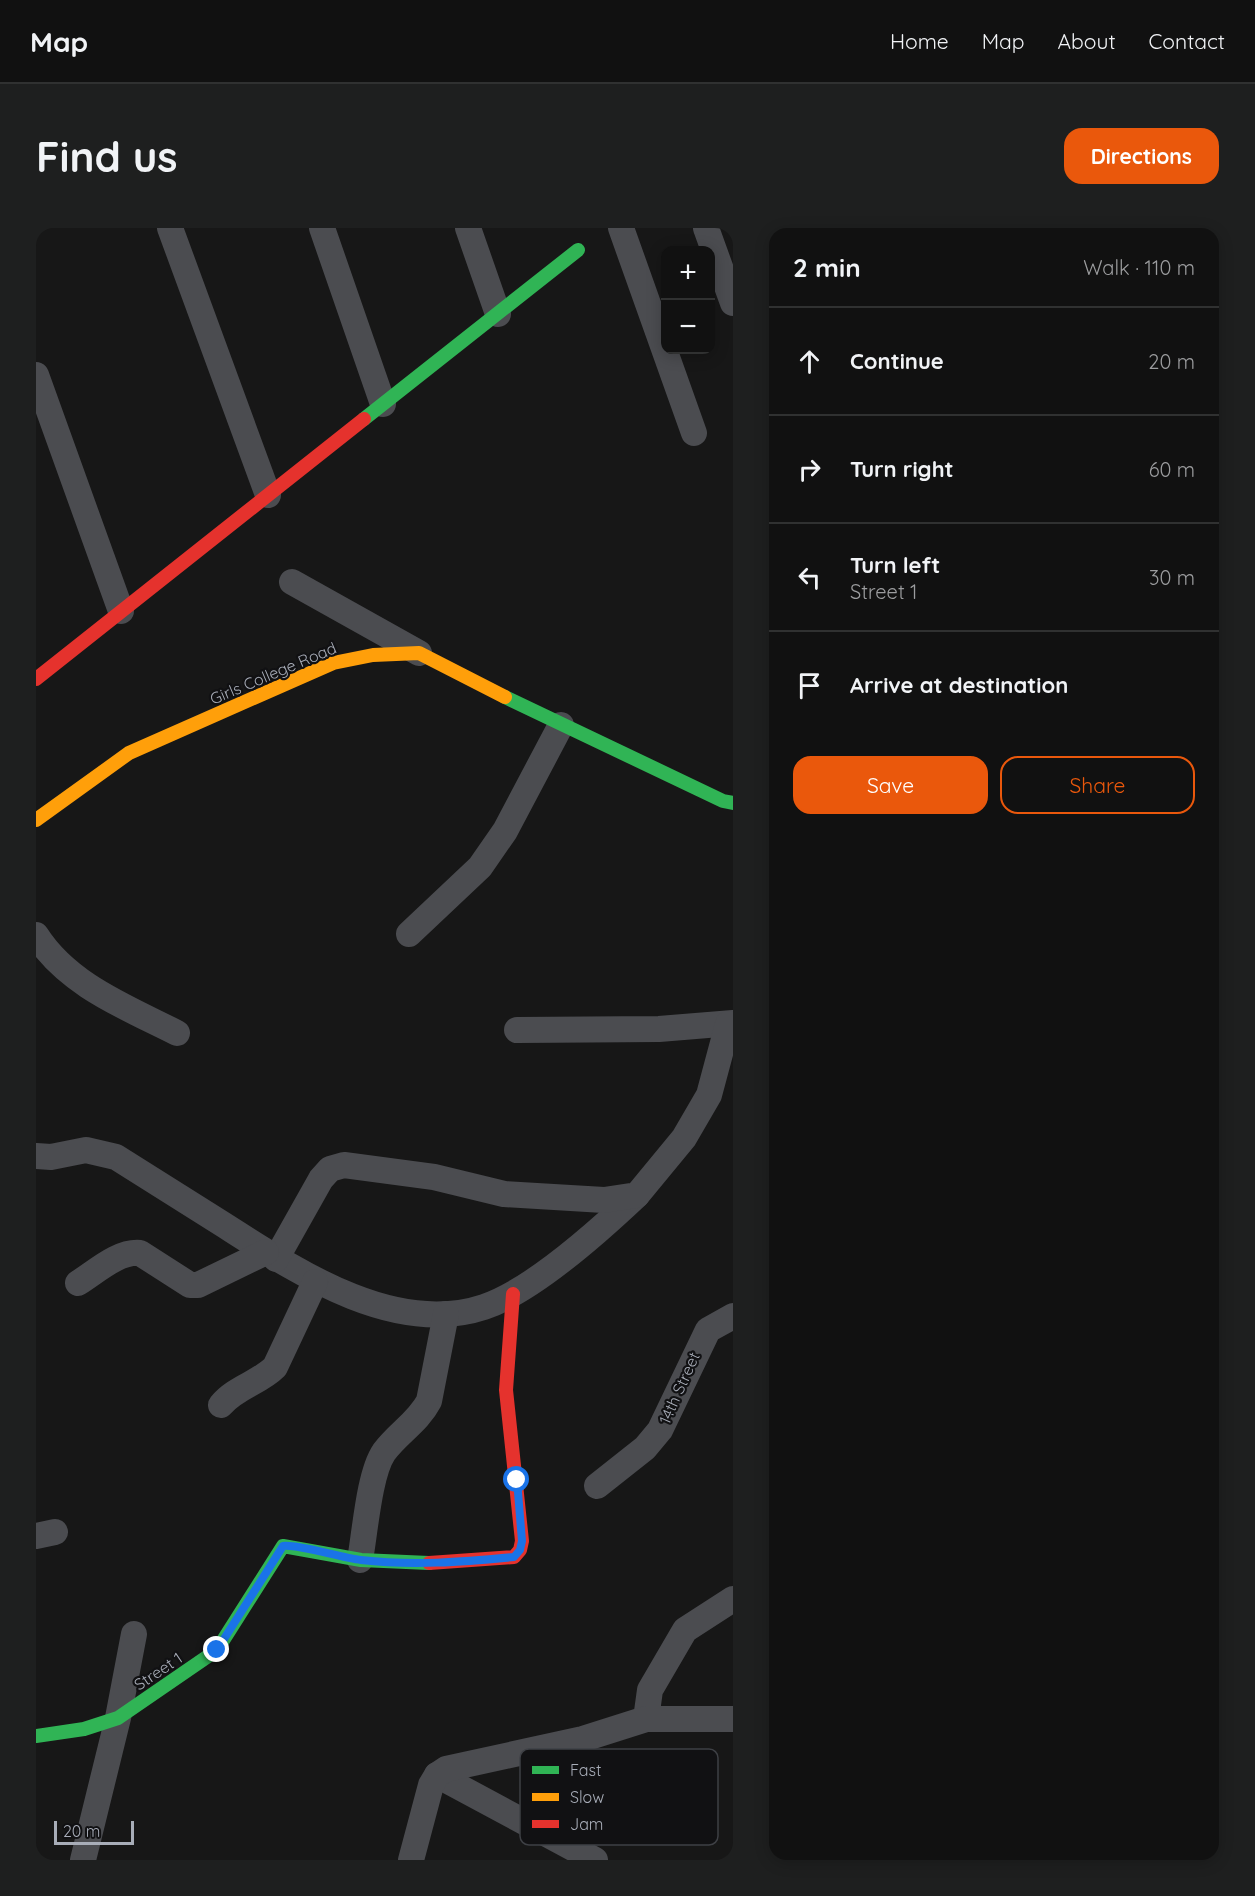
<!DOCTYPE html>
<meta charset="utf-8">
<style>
:root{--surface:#111;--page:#1e1f1f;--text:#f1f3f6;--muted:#9c9d9f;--line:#303131;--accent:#ea580c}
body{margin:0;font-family:Quicksand,sans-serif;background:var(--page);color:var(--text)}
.controls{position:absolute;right:18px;top:18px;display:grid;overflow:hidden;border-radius:12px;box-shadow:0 3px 15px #0003}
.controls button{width:54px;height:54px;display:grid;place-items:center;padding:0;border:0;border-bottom:2px solid var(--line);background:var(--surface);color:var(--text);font:30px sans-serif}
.scale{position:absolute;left:18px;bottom:15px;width:80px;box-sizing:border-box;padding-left:6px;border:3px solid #a8adb8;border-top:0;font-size:16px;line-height:21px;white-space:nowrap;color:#a8adb8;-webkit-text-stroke:4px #111113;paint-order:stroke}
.stop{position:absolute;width:18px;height:18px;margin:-14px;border:4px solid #1a73e8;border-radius:50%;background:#fff}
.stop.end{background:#1a73e8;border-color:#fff;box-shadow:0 2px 6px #0008}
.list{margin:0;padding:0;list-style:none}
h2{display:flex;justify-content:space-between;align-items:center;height:78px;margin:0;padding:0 24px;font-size:26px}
h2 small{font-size:20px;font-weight:400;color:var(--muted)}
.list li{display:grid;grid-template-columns:39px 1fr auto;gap:18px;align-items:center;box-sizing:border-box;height:108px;padding:0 24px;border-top:2px solid var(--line)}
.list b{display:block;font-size:22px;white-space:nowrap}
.list p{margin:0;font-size:20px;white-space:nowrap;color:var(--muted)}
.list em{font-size:20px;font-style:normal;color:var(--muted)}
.actions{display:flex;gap:12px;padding:18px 24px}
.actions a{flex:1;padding:14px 0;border:2px solid var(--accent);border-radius:18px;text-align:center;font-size:21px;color:var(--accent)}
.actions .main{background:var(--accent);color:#fff}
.icon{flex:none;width:33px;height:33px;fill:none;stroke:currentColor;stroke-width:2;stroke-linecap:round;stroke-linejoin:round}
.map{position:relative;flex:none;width:697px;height:1632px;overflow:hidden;border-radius:18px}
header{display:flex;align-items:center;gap:36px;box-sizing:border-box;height:84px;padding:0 30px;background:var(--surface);border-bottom:2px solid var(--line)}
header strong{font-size:28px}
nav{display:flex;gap:33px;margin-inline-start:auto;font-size:21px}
.intro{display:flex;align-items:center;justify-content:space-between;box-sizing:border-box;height:144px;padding:0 36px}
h1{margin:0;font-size:42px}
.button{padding:15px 27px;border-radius:18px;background:var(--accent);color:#fff;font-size:21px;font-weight:700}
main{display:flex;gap:36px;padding:0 36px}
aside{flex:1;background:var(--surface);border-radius:18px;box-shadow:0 3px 15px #0003}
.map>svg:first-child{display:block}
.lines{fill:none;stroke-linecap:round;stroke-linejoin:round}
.street{stroke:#4b4c50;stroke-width:26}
.fast{stroke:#30b455;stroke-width:14}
.slow{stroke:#ff9f0a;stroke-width:14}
.jam{stroke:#e5322d;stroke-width:14}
.route{stroke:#1a73e8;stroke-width:8}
.labels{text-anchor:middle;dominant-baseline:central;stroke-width:4.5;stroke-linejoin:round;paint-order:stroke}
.street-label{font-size:16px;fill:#a8adb8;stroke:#111113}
.key{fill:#111113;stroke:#3e4045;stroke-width:1.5}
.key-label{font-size:16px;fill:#a8adb8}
</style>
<header>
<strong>Map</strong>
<nav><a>Home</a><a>Map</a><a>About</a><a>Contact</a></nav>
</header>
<div class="intro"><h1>Find us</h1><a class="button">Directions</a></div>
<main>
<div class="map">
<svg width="697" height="1632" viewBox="0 0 697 1632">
<rect width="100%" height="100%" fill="#171717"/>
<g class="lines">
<g class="street">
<path d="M134 0 232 267"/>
<path d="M286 0 347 176"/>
<path d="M432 0 462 86"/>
<path d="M585 0 658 205"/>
<path d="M670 0 697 75"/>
<path d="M0 147 85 383"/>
<path d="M256 354 383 425"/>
<path d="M373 706 444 639 469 603 525 497"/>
<path d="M0 707C32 757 90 779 141 805"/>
<path d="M481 802 623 801 697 795"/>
<path d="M0 928 15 929 50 922 80 929C116 952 152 974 188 997 260 1043 358 1109 448 1079 496 1063 564 1002 601 967"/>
<path d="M240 1031 285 951 294 941 308 937 398 949 468 966 568 972 601 967 648 910 673 867 692 796"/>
<path d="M42 1055C60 1044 82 1023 104 1025L154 1057H162L230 1024"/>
<path d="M185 1177C200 1159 223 1155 239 1139L279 1054"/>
<path d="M561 1258 609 1220 624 1202 672 1102 697 1088"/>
<path d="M0 1308 19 1304"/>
<path d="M324 1332C329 1305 333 1246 348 1224 362 1205 382 1194 393 1173L410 1086"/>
<path d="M610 1491 614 1462 649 1402 697 1371"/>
<path d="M401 1547 559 1632"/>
<path d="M47 1632 82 1490 98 1406"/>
<path d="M375 1632 395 1557 401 1547 410 1541 547 1511 610 1491H697"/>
</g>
<g class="fast">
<path d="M328 191 542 22"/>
<path d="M469 469 687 573 697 575"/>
<path d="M0 1508 48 1501 82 1490 181 1422 247 1318 325 1332 393 1335"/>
</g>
<path class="slow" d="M0 592 93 525 297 435 337 427 383 425 469 469"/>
<g class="jam">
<path d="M0 451 328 191"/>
<path d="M393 1335 478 1329 484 1322 486 1313 470 1162 477 1066"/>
</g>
</g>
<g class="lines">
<path class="route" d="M181 1422 247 1318C263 1316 305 1330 325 1332 376 1338 427 1334 478 1329L484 1322 486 1313 481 1252"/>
</g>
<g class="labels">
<g class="street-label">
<text transform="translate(237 445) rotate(-23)">Girls College Road</text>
<text transform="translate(643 1160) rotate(-66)">14th Street</text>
<text transform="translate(122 1443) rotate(-34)">Street 1</text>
</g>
</g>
<rect x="484" y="1521" width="198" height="96" rx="9" class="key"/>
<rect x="496" y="1538" width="27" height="8" fill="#30b455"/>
<rect x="496" y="1565" width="27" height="8" fill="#ff9f0a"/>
<rect x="496" y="1592" width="27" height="8" fill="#e5322d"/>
<g class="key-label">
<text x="534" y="1548">Fast</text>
<text x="534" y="1575">Slow</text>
<text x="534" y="1602">Jam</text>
</g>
</svg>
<div class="controls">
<button>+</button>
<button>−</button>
</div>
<div class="scale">20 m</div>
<div class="stop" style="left:481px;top:1252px"></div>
<div class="stop end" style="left:181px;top:1422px"></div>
</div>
<aside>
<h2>2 min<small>Walk · 110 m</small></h2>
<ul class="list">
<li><svg class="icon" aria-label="ahead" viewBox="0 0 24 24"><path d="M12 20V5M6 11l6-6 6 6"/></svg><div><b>Continue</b></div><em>20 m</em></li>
<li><svg class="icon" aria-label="right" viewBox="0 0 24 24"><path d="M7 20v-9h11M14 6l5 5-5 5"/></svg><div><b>Turn right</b></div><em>60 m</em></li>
<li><svg class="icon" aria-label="left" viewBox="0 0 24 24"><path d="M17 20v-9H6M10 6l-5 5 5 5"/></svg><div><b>Turn left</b><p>Street 1</p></div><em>30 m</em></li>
<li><svg class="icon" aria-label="arrive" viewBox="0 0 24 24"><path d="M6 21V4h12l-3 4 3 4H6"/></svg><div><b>Arrive at destination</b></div></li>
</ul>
<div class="actions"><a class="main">Save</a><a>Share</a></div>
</aside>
</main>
